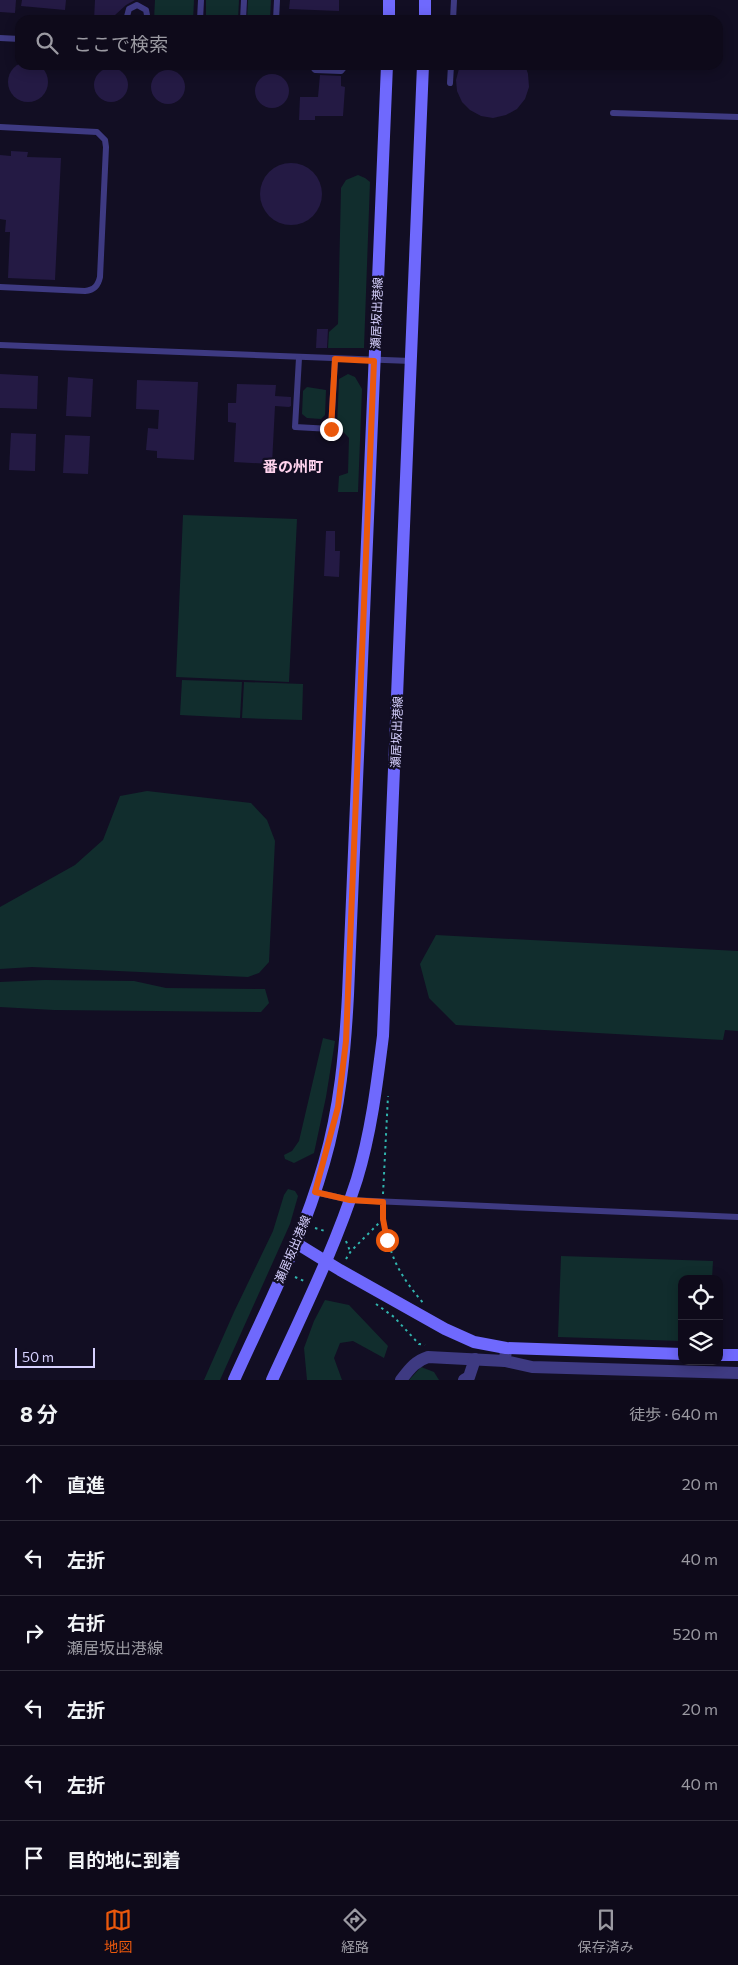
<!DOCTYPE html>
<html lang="ja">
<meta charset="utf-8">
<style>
:root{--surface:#0e0a1a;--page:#171323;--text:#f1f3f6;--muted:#9b9aa2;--line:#2e2b39;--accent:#ea580c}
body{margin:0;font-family:Commissioner,"Noto Sans JP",sans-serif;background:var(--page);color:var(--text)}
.controls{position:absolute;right:15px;bottom:15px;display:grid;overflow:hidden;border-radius:10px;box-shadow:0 2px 12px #0003}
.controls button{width:45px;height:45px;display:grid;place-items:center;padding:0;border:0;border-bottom:1px solid var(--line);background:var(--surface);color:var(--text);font:25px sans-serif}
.scale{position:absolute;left:15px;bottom:12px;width:80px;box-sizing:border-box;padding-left:5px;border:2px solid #d7d1ff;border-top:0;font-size:14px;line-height:18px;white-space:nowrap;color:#d7d1ff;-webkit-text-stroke:4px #120e23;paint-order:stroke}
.stop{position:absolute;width:15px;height:15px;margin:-11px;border:4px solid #ea580c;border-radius:50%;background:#fff}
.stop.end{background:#ea580c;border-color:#fff;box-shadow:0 1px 5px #0008}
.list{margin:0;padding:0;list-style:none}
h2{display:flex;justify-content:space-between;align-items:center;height:65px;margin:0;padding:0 20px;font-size:21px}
h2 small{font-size:16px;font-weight:400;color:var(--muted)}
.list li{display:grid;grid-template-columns:32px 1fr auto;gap:15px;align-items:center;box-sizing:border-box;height:75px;padding:0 20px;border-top:1px solid var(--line)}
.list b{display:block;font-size:19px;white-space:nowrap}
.list p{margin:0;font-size:16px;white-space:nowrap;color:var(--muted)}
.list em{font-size:16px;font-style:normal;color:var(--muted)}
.icon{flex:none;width:28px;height:28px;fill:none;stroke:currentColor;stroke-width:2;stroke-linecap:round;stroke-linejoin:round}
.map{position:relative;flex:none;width:738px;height:1380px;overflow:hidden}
.search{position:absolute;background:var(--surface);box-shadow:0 2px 12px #0003;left:15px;right:15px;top:15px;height:55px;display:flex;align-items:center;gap:12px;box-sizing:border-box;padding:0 18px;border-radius:15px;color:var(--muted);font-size:19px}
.sheet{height:515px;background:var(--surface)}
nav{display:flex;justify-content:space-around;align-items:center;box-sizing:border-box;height:70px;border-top:1px solid var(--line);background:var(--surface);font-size:14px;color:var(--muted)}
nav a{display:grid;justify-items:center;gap:2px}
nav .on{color:var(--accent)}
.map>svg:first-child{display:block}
.green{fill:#112d2d}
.building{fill:#241a44}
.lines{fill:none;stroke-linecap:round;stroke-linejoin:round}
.path{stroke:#30b4ae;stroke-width:2;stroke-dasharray:2.5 4;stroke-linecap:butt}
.lane{stroke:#3e3a82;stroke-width:6}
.street{stroke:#3e3a82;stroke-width:12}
.secondary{stroke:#6f69fd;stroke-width:12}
.route{stroke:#ea580c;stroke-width:6}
.labels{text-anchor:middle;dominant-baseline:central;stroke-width:4.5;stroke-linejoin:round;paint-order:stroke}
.street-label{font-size:12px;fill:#d7d1ff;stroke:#120e23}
.quarter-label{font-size:15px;font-weight:bold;fill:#ffd3ee;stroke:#120e23}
</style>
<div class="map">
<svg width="738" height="1380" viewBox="0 0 738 1380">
<rect width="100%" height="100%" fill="#120e23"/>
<g class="green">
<path d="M155 0H194L193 20H154Z"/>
<path d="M206 0H239L238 20H206Z"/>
<path d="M248 0H271L270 20H247Z"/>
<path d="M358 175 365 178 370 182 364 348H328L329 332 338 324 341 188 346 180Z"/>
<path d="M348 374 355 377 362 389 358 492H338L339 476 348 473 349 438 337 425 339 379Z"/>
<path d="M307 387 326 390 325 415 321 419 307 418 302 414 303 391Z"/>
<path d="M183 515 297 519 289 682 176 677Z"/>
<path d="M182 680 242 682 240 718 180 715Z"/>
<path d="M244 682 303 684 302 720 242 718Z"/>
<path d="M147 791 251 803 267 820 275 841 269 962 259 973 248 977 32 967 0 969V907L75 865 103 840 120 796Z"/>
<path d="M436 935 738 951V1031L725 1030 723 1040 456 1025 429 998 420 964Z"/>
<path d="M45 980 134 981 166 988 265 989 269 1003 261 1012 54 1010 0 1007V982Z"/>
<path d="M323 1038 335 1041 326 1097 314 1153 294 1163 285 1159 284 1155 292 1151 299 1141Z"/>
<path d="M288 1189 295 1191 298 1196 290 1224 220 1380H204L234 1312 273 1231 284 1195Z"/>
<path d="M561 1256 713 1261 712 1279H682V1341L558 1337Z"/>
<path d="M325 1300 349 1305 388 1346 384 1358 353 1341 340 1343 334 1358 342 1380H307L304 1348 314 1321Z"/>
<path d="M421 1367 434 1372 439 1380H409Z"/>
</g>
<g class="building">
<path d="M0 0H16L15 13 0 12Z"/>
<path d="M22 0H66L65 10 21 6Z"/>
<path d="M95 0H135L126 5 115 15V20H94Z"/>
<path d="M290 0H339V11L289 9Z"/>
<circle cx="28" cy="82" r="20"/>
<path d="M460 65H525L528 74 529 87 525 99 517 109 506 115 493 118 481 116 470 110 462 102 457 91 456 80Z"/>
<circle cx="111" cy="85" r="17"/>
<circle cx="168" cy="87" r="17"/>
<circle cx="272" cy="91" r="17"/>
<path d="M320 75 341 76V86L345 87 343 116H315V120H299L300 97H318Z"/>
<path d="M11 151 28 152 27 157 61 158 55 280 8 278 10 232H5L6 220 0 219V155L11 156Z"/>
<circle cx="291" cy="194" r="31"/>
<path d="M317 329H328L327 348H316Z"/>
<path d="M0 374 38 376 37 409 0 408Z"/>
<path d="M68 377 93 379 91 417 66 416Z"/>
<path d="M137 380 198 382 194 460 157 458V451L146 450 148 428 158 429 159 410 136 409Z"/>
<path d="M237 384 276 385 275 396 291 397V406L289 407 275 406 272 464 234 462 236 423 228 422V403H236Z"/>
<path d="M11 433 36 434 35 471 9 470Z"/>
<path d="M65 435 90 436 88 474 63 473Z"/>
<path d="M326 531H335V551H340L339 577 324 576Z"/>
</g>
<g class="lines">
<g class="path">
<path d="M383 1194 388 1096"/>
<path d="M383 1219C391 1259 398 1273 424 1304"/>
<path d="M315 1228 325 1231"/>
<path d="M346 1241 350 1251"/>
<path d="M346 1259 351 1251 383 1219V1209"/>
<path d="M295 1277 304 1281"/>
<path d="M376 1304 394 1317 419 1344 425 1345"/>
</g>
<g class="lane">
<path d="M126 20 129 9 137 5 146 10 148 20"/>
<path d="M200 20 201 0"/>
<path d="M243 20 244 0"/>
<path d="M276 20 277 0"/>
<path d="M453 20 454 0"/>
<path d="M0 38 20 39"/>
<path d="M311 65 315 70 341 71 346 65"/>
<path d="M450 83 451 65"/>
<path d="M613 113 738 117"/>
<path d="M0 127 97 132 105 140 106 147 100 277C98 286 94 290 85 291L0 287"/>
<path d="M0 345 411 361"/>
<path d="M299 358 295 427 331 429 335 359"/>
<path d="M315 1192 350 1200 738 1217"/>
</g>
<g class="street">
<path d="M506 1348 505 1361 532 1367 738 1373"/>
<path d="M401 1380C409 1370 415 1361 428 1357L505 1361"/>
<path d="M464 1380 469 1377 475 1359"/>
</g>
<g class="secondary">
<path d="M389 20V0"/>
<path d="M425 20V0"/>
<path d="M296 1243 340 1270 445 1329 474 1342 506 1348 682 1354"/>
<path d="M719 1355H738"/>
<path d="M234 1380C266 1309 303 1238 324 1163 340 1108 345 1052 348 995L387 65"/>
<path d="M272 1380C302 1314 335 1248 357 1179 371 1133 377 1084 383 1036L423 65"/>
</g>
</g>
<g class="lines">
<path class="route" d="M331 429 335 359 374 361 346 1041 338 1107 315 1192 350 1200 383 1202V1219L387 1240"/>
</g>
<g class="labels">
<g class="street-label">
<text transform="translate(376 313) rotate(-88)">瀬居坂出港線</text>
<text transform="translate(396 732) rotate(-88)">瀬居坂出港線</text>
<text transform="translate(292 1249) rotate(-67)">瀬居坂出港線</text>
</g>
<g class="quarter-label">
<text x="293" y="466">番の州町</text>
</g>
</g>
</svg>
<div class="controls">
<button><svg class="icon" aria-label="locate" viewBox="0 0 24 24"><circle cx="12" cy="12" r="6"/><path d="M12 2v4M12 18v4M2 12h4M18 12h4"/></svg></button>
<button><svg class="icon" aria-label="layers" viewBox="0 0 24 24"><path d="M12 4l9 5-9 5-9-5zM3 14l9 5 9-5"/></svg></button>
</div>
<div class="scale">50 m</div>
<div class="stop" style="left:387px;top:1240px"></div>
<div class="stop end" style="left:331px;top:429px"></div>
<div class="search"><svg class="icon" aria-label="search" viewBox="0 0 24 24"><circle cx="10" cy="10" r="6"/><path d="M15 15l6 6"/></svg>ここで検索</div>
</div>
<section class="sheet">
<h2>8 分<small>徒歩 · 640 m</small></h2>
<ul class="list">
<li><svg class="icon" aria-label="ahead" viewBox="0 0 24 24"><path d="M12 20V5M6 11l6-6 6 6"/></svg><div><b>直進</b></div><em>20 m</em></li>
<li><svg class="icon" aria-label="left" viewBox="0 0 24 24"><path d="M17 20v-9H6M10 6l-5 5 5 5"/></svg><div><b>左折</b></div><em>40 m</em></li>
<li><svg class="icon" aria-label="right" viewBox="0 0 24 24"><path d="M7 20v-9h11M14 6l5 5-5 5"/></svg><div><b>右折</b><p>瀬居坂出港線</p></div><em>520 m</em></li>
<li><svg class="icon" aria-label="left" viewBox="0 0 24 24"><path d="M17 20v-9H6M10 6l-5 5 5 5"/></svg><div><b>左折</b></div><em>20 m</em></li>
<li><svg class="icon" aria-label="left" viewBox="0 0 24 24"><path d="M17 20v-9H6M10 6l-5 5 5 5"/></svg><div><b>左折</b></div><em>40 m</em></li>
<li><svg class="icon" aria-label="arrive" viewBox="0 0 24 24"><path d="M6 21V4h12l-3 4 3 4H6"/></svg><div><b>目的地に到着</b></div></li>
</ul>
</section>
<nav>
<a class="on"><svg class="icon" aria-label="map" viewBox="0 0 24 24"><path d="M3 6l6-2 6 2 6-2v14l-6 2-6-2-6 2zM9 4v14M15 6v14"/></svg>地図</a>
<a><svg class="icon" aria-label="directions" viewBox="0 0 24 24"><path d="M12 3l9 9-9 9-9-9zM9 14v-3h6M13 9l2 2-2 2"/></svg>経路</a>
<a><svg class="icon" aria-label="saved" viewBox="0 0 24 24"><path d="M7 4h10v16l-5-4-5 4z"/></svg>保存済み</a>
</nav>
